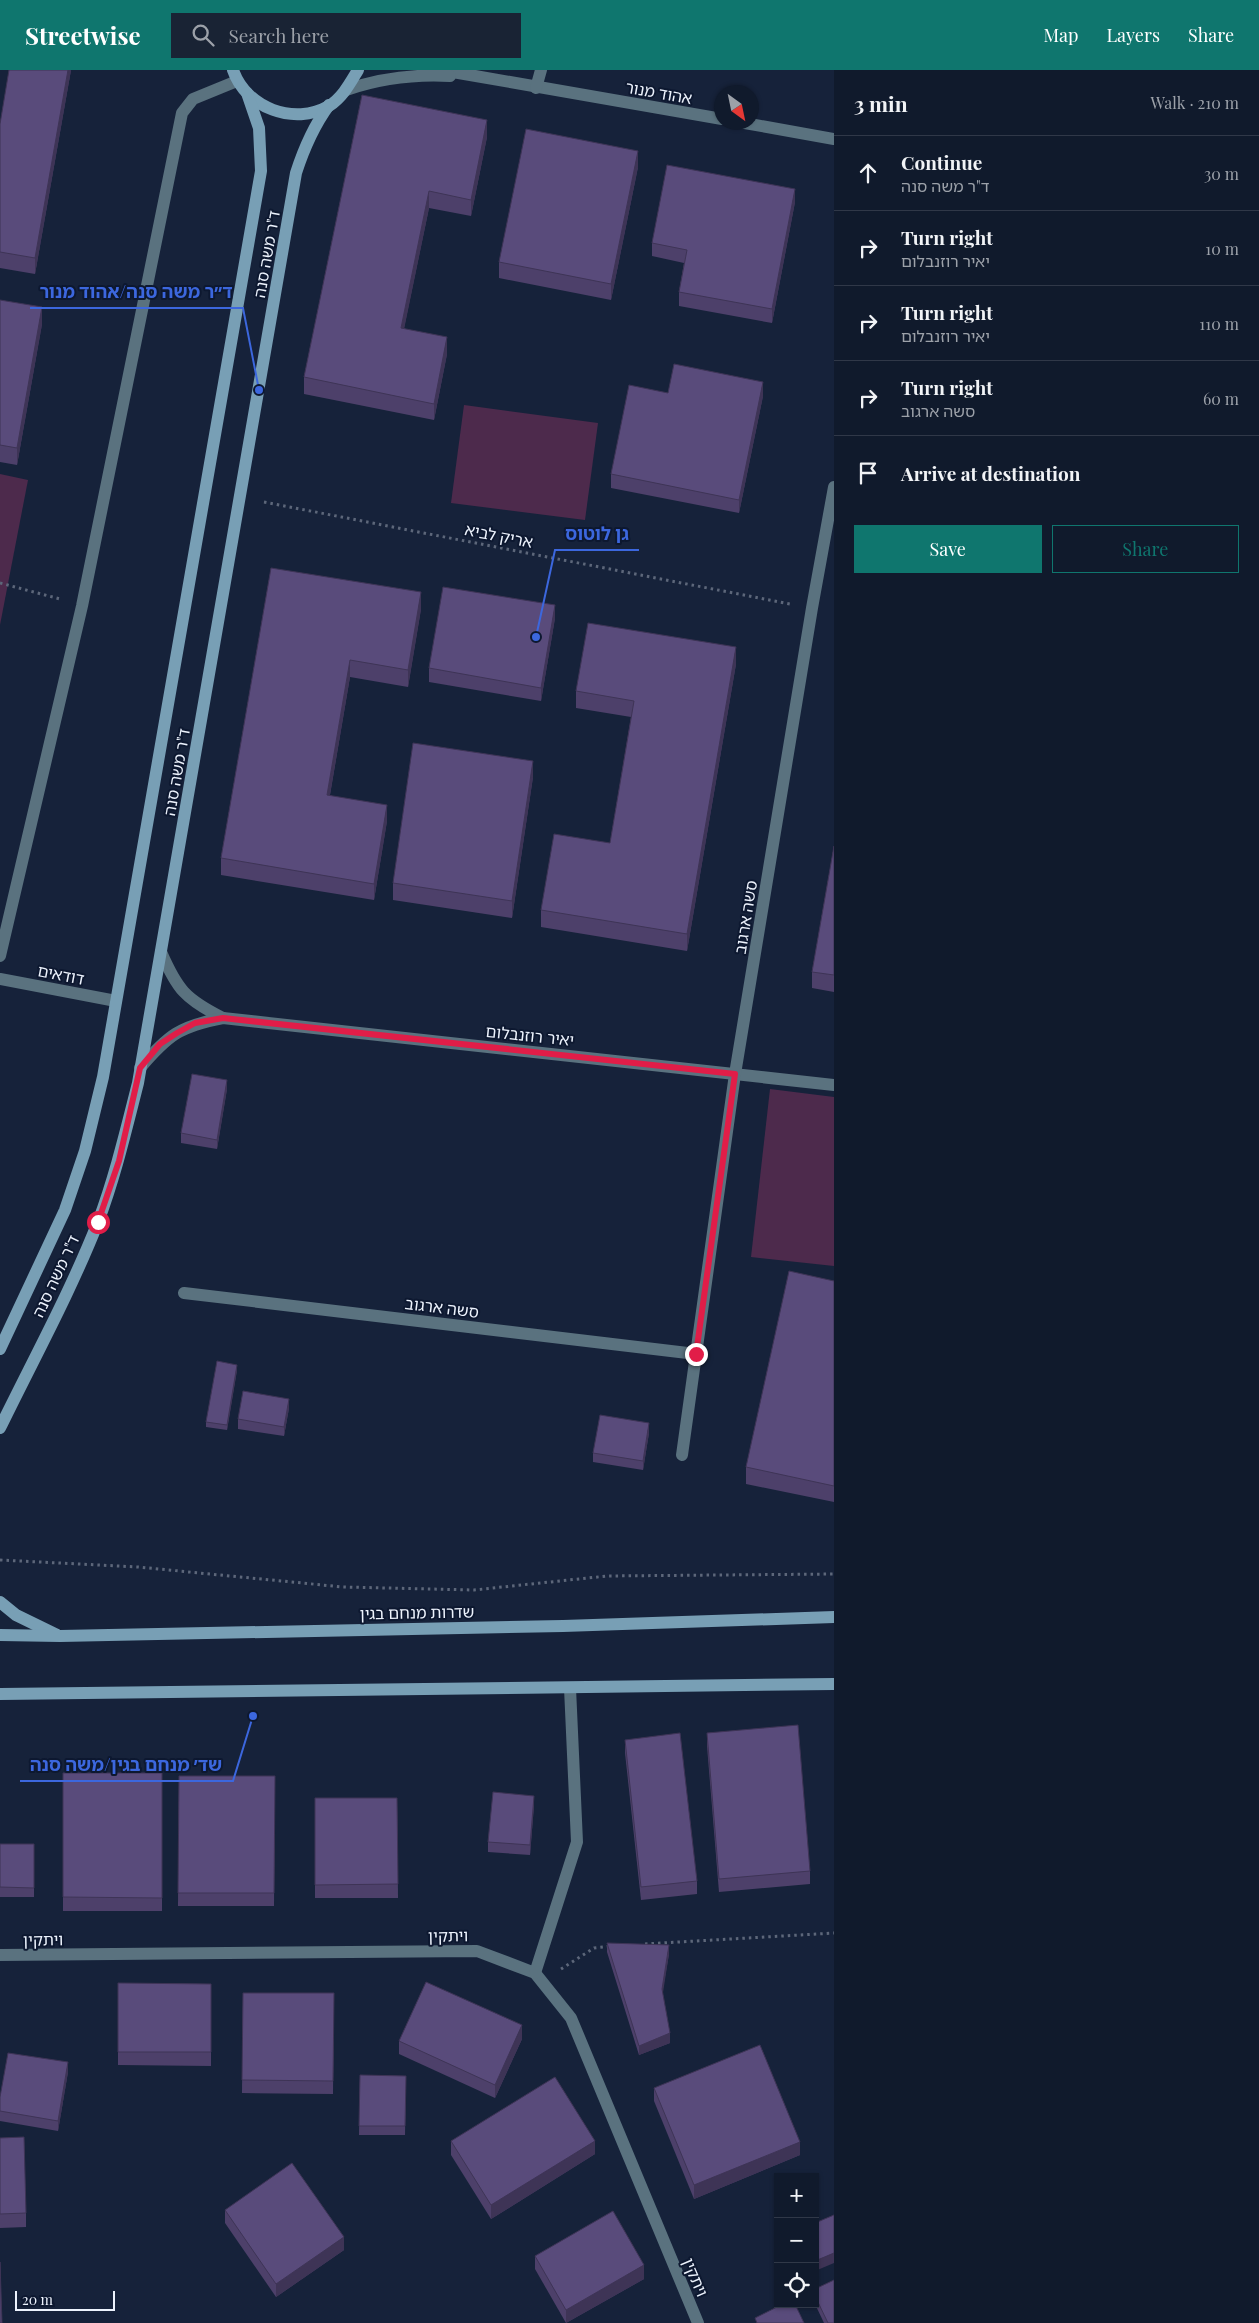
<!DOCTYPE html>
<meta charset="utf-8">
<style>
:root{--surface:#101a2c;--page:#192334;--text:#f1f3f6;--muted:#9ca1a9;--line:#303848;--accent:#0f766e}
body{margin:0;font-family:"Playfair Display","Noto Sans Hebrew",serif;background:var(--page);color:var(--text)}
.controls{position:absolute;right:15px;bottom:15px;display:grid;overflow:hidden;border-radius:0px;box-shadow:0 1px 4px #0004}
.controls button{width:45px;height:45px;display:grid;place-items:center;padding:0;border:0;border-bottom:1px solid var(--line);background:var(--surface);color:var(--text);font:25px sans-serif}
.compass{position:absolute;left:714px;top:15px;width:45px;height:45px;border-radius:50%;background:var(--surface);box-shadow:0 1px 4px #0004;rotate:147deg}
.scale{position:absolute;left:15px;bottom:12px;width:100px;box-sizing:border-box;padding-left:5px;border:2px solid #edf3fd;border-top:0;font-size:14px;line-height:18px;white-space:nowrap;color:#edf3fd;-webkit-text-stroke:4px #0d1830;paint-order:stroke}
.stop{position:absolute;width:15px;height:15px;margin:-11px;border:4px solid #e11d48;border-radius:50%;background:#fff}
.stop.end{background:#e11d48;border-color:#fff;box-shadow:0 1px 5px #0008}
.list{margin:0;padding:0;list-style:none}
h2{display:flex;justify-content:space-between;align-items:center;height:65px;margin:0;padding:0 20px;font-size:21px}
h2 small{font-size:16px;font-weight:400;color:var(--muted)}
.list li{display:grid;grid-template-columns:32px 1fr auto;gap:15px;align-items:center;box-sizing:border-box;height:75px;padding:0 20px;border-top:1px solid var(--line)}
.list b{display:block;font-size:19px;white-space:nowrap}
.list p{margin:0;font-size:16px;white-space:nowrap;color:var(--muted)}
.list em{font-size:16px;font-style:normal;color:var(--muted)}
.actions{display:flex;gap:10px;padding:15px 20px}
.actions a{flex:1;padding:11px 0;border:1px solid var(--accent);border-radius:0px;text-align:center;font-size:18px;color:var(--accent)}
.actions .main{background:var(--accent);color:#fff}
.icon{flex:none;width:28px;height:28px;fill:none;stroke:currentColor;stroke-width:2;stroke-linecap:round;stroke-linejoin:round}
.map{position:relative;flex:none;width:834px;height:2253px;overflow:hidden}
header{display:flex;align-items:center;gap:30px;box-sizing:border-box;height:70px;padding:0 25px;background:var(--accent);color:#fff}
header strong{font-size:24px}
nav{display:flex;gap:28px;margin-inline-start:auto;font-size:18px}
.search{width:350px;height:45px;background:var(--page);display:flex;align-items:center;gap:12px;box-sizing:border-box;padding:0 18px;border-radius:0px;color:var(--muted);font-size:19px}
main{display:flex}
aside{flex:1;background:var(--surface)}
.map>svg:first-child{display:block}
.green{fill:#4d2a4c}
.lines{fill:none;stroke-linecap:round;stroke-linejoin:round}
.path{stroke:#5d677a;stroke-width:3;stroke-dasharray:2.5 4;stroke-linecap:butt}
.lane{stroke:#5a727f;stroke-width:12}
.street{stroke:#5a727f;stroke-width:12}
.secondary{stroke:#789fb5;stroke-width:12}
.wall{fill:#4d406a}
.shaded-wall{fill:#3e3456}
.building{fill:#594b7b;stroke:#3e3456}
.route{stroke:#e11d48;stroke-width:6}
.labels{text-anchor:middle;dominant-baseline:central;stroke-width:4;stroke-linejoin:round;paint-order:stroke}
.street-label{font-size:16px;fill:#edf3fd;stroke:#0d1830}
.leader{fill:none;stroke:#3c67de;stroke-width:2}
.callout-dot{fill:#3c67de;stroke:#0d1830;stroke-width:2}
.callout-label{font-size:18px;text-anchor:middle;font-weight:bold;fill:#3c67de;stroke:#0d1830;stroke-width:4;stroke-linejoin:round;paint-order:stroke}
</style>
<header>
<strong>Streetwise</strong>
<div class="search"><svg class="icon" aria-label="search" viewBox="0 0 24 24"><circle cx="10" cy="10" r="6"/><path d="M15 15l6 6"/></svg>Search here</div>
<nav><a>Map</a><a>Layers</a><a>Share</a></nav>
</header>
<main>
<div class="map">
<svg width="834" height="2253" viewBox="0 0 834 2253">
<rect width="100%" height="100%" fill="#16223a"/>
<g class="green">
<path d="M464 335 598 353 585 450 451 433Z"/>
<path d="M0 404 28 410 0 555Z"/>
<path d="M770 1019 834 1027V1196L751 1187Z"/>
</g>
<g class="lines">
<g class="path">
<path d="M264 432 790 534"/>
<path d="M0 513 60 529"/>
<path d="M0 1490 138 1497 343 1517 474 1520 607 1506 834 1504"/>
<path d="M645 1874 834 1863"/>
<path d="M561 1899 594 1878 611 1876"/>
</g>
<path class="lane" d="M0 886 82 536 182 43 193 29 237 11"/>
<g class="street">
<path d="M441 0 722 49"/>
<path d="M536 18 541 0"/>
<path d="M346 20C381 8 414 4 450 6"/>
<path d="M739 52 834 69"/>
<path d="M161 882C177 919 185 929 223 948"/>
<path d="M0 909 116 931"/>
<path d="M140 998C168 965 180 956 223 948L834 1015"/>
<path d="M184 1223 696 1284"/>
<path d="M682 1385 735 1004 812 538 834 417"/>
<path d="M0 1885 477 1881 535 1903 571 1948 698 2253"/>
<path d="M535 1903 577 1772 570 1618"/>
</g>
<g class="secondary">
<path d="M233 0C246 38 294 56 329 36 343 27 350 13 358 0"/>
<path d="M0 1279 65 1140 85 1081 103 1007 261 101 259 58 247 23"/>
<path d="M0 1358C33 1290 70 1223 98 1152 115 1107 126 1060 138 1013L296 103C304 78 313 57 329 35"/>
<path d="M0 1532 16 1545 57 1565"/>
<path d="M0 1565 60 1566 563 1556 834 1547"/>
<path d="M0 1624 834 1614"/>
</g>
</g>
<g class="wall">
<path d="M71 0 35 204 0 198V54Z"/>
<path d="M362 25 487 67 471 146 429 138 404 258 447 284 434 350 304 324V307Z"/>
<path d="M638 97 611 230 499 208V192Z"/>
<path d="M795 132 772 253 679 236V222L684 193 652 186V173Z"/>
<path d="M0 230 42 254 17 395 0 392Z"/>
<path d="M763 326 739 443 611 418V404Z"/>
<path d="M271 498 421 539 408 617 350 607 330 725 387 751 374 830 221 805V788Z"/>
<path d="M555 548 541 631 429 612V598Z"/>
<path d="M736 594 687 881 541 857V840L610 773 631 647 576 638V621Z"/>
<path d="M533 707 512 848 393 830V813Z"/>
<path d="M834 776V922L812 918V902Z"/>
<path d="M227 1019 217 1079 181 1073V1063Z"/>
<path d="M834 1211V1432L746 1414V1397Z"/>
<path d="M237 1300 227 1360 206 1357V1352Z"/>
<path d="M289 1338 284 1366 238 1359V1349Z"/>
<path d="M649 1363 643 1400 593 1392V1383Z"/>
<path d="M707 1663 810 1801V1814L719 1822 707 1676Z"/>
<path d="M625 1670 697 1811V1824L641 1830 625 1683Z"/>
<rect x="63" y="1703" width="99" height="138"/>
<path d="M179 1706H275L274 1836H178Z"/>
<path d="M315 1728H397L398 1828H315Z"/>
<path d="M534 1735 530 1785 488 1782V1772Z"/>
<rect x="0" y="1774" width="34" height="53"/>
<path d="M607 1873 669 1884 662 1924 670 1973 639 1985 607 1882Z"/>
<path d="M118 1913 211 1914V1996L118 1995Z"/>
<path d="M243 1923H334L333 2024 242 2023Z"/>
<path d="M522 1969 495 2028 399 1984V1971Z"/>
<path d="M68 2002 58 2061 0 2051V2027Z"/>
<path d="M360 2005 406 2006 405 2065H359Z"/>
<path d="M654 2018 800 2085 694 2129 654 2031Z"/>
<path d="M0 2068 26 2143V2157L0 2158Z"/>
<path d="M451 2071 595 2084 491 2149 451 2085Z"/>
<path d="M225 2140 344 2180 276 2227 225 2153Z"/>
<path d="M535 2186 644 2209 566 2253 535 2199Z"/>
<path d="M815 2219 834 2253H824L815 2234Z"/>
</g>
<g class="shaded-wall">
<path d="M68 0H71L35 204V188Z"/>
<path d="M487 50V67L471 146V130Z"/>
<path d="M638 81V97L611 230V214Z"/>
<path d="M795 119V132L772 253V239Z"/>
<path d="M429 121V138L401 274V258Z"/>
<path d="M42 237V254L17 395V378Z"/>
<path d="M447 267V284L434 350V334Z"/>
<path d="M763 312V326L739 443V430Z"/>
<path d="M421 522V539L408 617V600Z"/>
<path d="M555 535V548L541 631V618Z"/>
<path d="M736 577V594L687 881V864Z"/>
<path d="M350 590V607L327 742V725Z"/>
<path d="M533 691V707L512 848V831Z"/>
<path d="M387 735V751L374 830V814Z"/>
<path d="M227 1010V1019L217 1079V1070Z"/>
<path d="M237 1295V1300L227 1360V1355Z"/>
<path d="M289 1329V1338L284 1366V1357Z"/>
<path d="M649 1353V1363L643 1400V1391Z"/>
<path d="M534 1726V1735L530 1785V1775Z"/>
<path d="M669 1875V1884L662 1929V1919Z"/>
<path d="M522 1955V1969L495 2028V2015Z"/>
<path d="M670 1963V1973L639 1985V1976Z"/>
<path d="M68 1992V2002L58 2061V2051Z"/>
<path d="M595 2071V2084L491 2149V2135Z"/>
<path d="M800 2072V2085L694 2129V2115Z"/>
<path d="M344 2167V2180L276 2227V2214Z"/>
<path d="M834 2183V2193L815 2201V2191Z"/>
<path d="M644 2195V2209L566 2253V2240Z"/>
</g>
<g class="building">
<path d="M9 0H68L35 188 0 182V54Z"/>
<path d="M362 25 487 50 471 130 429 121 401 258 447 267 434 334 304 307Z"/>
<path d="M526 59 638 81 611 214 499 192Z"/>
<path d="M667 95 795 119 772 239 679 222 687 180 652 173Z"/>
<path d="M0 230 42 237 17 378 0 375Z"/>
<path d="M674 294 763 312 739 430 611 404 629 315 668 323Z"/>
<path d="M271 498 421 522 408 600 350 590 327 725 387 735 374 814 221 788Z"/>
<path d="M443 517 555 535 541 618 429 598Z"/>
<path d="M588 553 736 577 687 864 541 840 554 764 610 773 634 631 576 621Z"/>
<path d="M413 673 533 691 512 831 393 813Z"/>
<path d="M834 776V905L812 902Z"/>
<path d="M192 1004 227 1010 217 1070 181 1063Z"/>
<path d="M789 1201 834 1211V1416L746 1397Z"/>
<path d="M217 1291 237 1295 227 1355 206 1352Z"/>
<path d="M243 1321 289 1329 284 1357 238 1349Z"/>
<path d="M600 1345 649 1353 643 1391 593 1383Z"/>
<path d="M798 1655 810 1801 719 1809 707 1663Z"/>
<path d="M680 1663 697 1811 641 1817 625 1670Z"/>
<path d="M63 1703H162V1828L63 1827Z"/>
<path d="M179 1706H275L274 1823H178Z"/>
<path d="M493 1722 534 1726 530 1775 488 1772Z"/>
<path d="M315 1728H397L398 1814 315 1815Z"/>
<path d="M0 1774H34V1818L0 1817Z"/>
<path d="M607 1873 669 1875 662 1919 670 1963 639 1976Z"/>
<path d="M426 1912 522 1955 495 2015 399 1971Z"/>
<path d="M118 1913 211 1914V1982H118Z"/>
<path d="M243 1923H334L333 2011 242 2010Z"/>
<path d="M760 1975 800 2072 694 2115 654 2018Z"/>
<path d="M8 1983 68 1992 58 2051 0 2041V2027Z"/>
<path d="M360 2005 406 2006 405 2056H359Z"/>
<path d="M555 2007 595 2071 491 2135 451 2071Z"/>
<path d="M24 2067 26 2143 0 2144V2068Z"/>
<path d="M292 2093 344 2167 276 2214 225 2140Z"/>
<path d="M613 2141 644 2195 566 2240 535 2186Z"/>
<path d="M834 2145V2183L815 2191V2153Z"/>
<path d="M0 2192 2 2253H0Z"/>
<path d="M834 2210V2253H828L815 2226V2219Z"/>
<path d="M783 2234H795L804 2253H757L755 2248Z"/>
</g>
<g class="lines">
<path class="route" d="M98 1152 119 1091 140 998 160 974 177 963 195 953 223 948 735 1004 696 1284"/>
</g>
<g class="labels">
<g class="street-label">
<text transform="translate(659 22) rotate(10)">אהוד מנור</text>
<text transform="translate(266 184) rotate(-80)">ד"ר משה סנה</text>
<text transform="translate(499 465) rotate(11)">אריק לביא</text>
<text transform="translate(176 702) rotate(-80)">ד"ר משה סנה</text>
<text transform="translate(745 847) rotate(-81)">סשה ארגוב</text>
<text transform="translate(61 904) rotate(11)">דודאים</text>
<text transform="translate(530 965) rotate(6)">יאיר רוזנבלום</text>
<text transform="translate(55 1206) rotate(-65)">ד"ר משה סנה</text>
<text transform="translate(442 1237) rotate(7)">סשה ארגוב</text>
<text transform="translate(417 1542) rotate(-1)">שדרות מנחם בגין</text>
<text transform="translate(448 1865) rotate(-1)">ויתקין</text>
<text transform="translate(43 1869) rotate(-1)">ויתקין</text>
<text transform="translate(696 2207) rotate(67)">ויתקין</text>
</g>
</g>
<path class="leader" d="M259 320L243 238H30M536 567L555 480H639M253 1646L233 1711H20"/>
<g class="callout-dot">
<circle cx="259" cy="320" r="5"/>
<circle cx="536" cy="567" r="5"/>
<circle cx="253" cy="1646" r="5"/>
</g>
<g class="callout-label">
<text x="136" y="228">ד״ר משה סנה/אהוד מנור</text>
<text x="597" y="470">גן לוטוס</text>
<text x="126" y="1701">שד׳ מנחם בגין/משה סנה</text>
</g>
</svg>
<div class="controls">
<button>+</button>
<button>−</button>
<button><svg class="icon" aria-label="locate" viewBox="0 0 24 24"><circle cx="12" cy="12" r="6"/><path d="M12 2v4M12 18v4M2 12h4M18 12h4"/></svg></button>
</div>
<svg class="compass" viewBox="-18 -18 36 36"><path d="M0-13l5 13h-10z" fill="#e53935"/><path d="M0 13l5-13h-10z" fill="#9ca1a9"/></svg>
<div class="scale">20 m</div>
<div class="stop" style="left:98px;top:1152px"></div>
<div class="stop end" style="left:696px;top:1284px"></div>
</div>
<aside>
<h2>3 min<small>Walk · 210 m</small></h2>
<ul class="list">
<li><svg class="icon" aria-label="ahead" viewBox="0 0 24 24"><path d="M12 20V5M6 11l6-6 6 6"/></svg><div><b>Continue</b><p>ד&quot;ר משה סנה</p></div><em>30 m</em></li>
<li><svg class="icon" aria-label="right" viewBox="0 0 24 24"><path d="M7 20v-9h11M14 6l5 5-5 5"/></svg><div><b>Turn right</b><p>יאיר רוזנבלום</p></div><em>10 m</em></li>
<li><svg class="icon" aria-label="right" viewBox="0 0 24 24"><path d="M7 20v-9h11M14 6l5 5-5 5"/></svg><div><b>Turn right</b><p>יאיר רוזנבלום</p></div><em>110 m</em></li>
<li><svg class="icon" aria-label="right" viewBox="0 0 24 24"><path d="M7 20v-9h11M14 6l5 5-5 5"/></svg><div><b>Turn right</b><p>סשה ארגוב</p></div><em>60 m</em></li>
<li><svg class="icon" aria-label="arrive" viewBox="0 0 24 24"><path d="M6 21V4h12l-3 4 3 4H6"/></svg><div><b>Arrive at destination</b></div></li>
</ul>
<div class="actions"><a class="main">Save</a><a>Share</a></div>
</aside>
</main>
